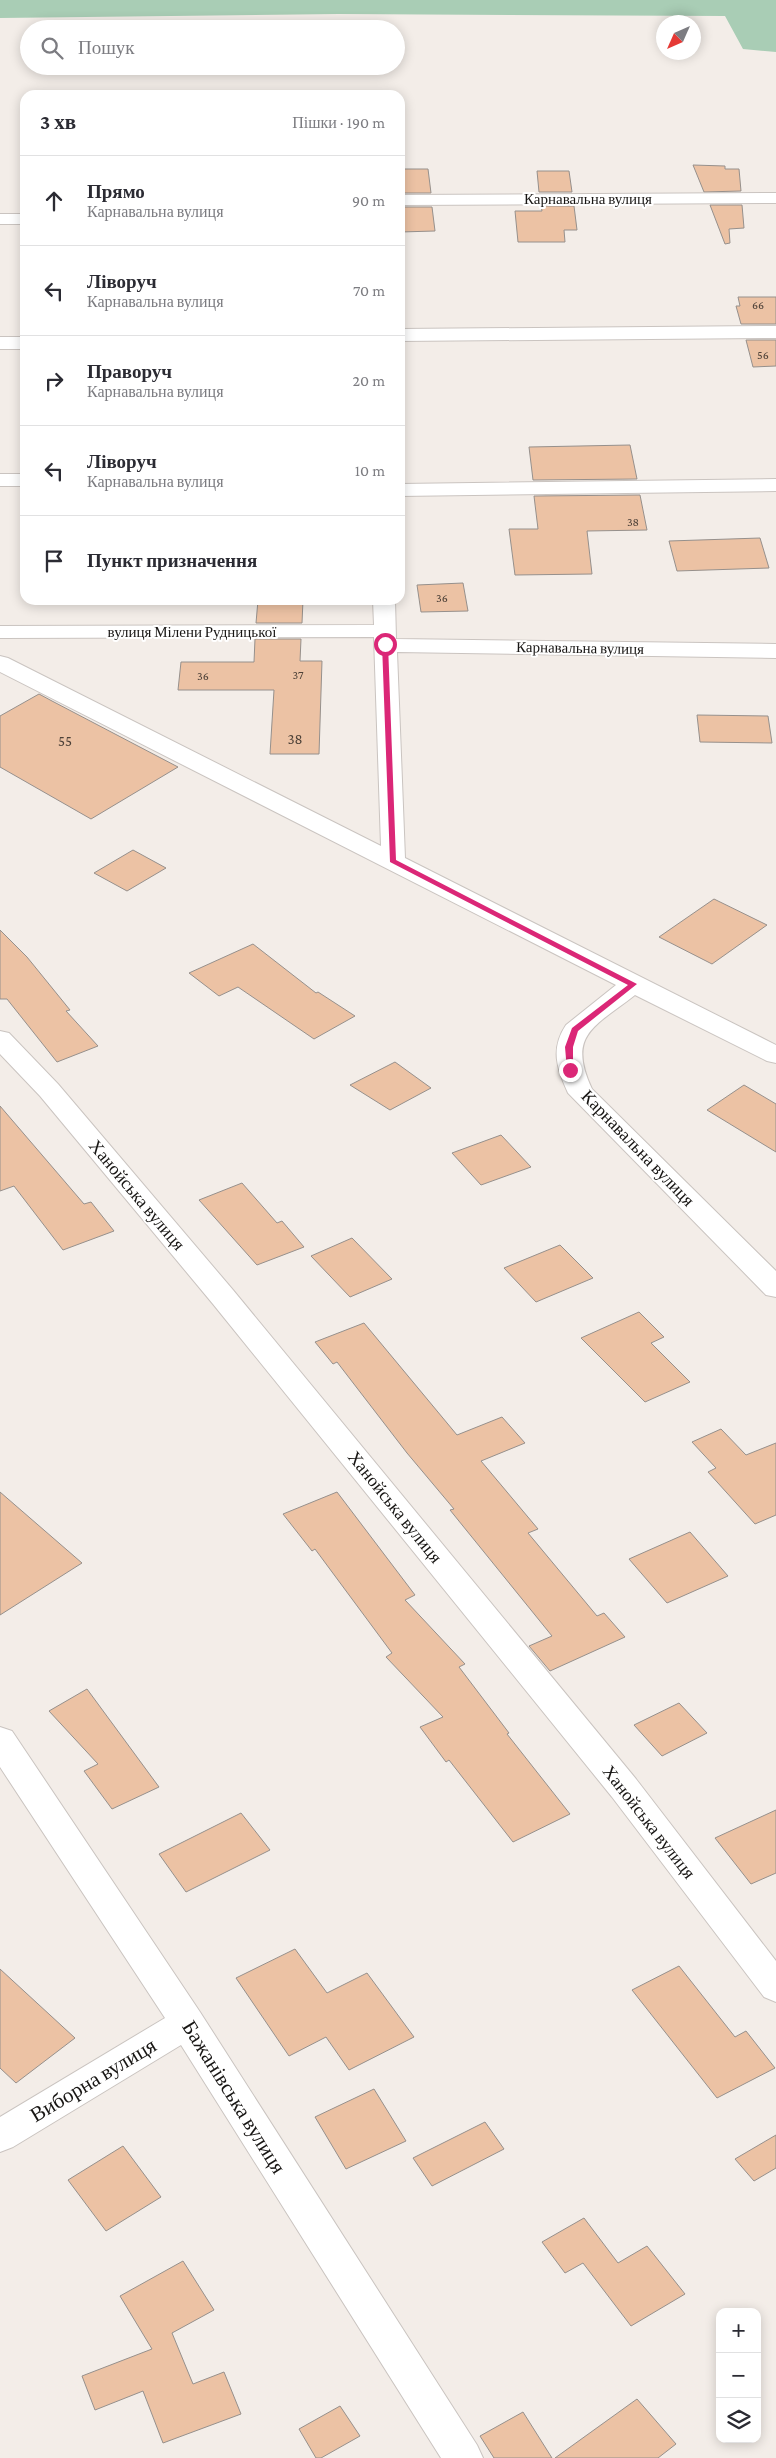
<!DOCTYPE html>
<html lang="uk">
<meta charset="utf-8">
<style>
:root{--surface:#fff;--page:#f2f2f3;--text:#2b2b33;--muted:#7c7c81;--line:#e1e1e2}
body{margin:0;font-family:"Crimson Pro",serif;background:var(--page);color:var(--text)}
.controls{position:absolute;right:15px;bottom:15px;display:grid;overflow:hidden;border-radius:10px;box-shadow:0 2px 12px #0003}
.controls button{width:45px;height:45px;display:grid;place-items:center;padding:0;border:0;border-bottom:1px solid var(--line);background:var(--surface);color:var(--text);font:25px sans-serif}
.compass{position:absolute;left:656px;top:15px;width:45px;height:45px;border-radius:50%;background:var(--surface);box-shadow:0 2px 12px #0003;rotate:225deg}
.stop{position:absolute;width:15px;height:15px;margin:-11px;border:4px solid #db2777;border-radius:50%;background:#fff}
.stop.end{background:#db2777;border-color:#fff;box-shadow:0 1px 5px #0008}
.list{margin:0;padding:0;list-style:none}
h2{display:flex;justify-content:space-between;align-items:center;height:65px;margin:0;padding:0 20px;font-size:21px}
h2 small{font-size:16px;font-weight:400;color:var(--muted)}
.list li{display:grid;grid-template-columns:32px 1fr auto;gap:15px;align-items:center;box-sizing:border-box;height:90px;padding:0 20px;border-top:1px solid var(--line)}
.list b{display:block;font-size:19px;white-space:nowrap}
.list p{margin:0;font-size:16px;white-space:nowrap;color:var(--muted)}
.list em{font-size:16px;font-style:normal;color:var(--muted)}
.icon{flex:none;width:28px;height:28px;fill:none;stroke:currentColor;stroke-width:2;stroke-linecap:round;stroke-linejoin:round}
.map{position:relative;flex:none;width:776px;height:2458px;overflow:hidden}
.search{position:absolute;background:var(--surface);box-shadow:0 2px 12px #0003;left:20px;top:20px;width:385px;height:55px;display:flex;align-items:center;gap:12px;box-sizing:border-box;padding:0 18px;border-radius:28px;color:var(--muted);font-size:19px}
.panel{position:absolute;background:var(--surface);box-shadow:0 2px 12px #0003;left:20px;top:90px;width:385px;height:515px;border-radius:15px}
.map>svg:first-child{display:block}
.green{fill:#a9cdb5}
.building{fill:#ecc2a4;stroke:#96908c}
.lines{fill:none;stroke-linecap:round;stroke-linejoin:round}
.minor-casing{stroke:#cac4c0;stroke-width:2}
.minor{fill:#fff;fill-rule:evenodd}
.route{fill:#db2777}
.labels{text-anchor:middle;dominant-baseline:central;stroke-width:4;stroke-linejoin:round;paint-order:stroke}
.far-number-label{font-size:12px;fill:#4d4138}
.far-street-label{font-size:15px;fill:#181614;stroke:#fff}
.number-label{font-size:15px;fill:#4d4138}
.street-label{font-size:18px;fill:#181614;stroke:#fff}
.near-street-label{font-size:21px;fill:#181614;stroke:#fff}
</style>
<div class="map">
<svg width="776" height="2458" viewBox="0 0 776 2458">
<rect width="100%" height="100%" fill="#f3ede8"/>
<path class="green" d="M0 0H776V52L743 49 725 16 339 14 0 18Z"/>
<g class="building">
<path d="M693 165 725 166V169H739L741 191 704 192Z"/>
<path d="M400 169H428L431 193H400Z"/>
<path d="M537 171H569L572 192H539Z"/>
<path d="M710 205H742L744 228 729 229 730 243 725 244Z"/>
<path d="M541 206H574L577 230H564L565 242H518L515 211H542Z"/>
<path d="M400 207H432L435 231 400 232Z"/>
<path d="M738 297H776V324H741L736 306H740Z"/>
<path d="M746 340H776V366L753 367Z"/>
<path d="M630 445 637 479 533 480 529 447Z"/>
<path d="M640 495 647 530 587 531 592 574 515 575 509 529H538L534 496Z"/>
<path d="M760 538 769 568 677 571 669 541Z"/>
<path d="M463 583 468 611 421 612 417 585Z"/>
<path d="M258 600H303L302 623H256Z"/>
<path d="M255 639H301L300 661H322L319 754H270L274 690H178L181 662H254Z"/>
<path d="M39 694 52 701 178 767 91 819 0 767V716Z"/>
<path d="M697 715 768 716 772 743 700 742Z"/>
<path d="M133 850 166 868 127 891 94 873Z"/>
<path d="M714 899 767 925 712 964 659 937Z"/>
<path d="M0 930 27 957 70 1010 66 1011 98 1046 57 1062 7 999H0Z"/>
<path d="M253 944 316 993 318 992 355 1016 314 1039 238 987 219 996 189 973Z"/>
<path d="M395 1062 431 1088 390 1110 350 1085Z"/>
<path d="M744 1085 776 1104V1152L707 1110Z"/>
<path d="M0 1106 84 1204 91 1202 114 1231 63 1250 14 1186 0 1191Z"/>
<path d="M501 1135 531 1167 481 1185 452 1153Z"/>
<path d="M242 1183 277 1223 282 1221 304 1247 257 1265 199 1200Z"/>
<path d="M352 1238 392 1279 350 1297 311 1256Z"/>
<path d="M560 1245 593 1278 536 1302 504 1268Z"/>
<path d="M639 1312 664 1337 651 1343 690 1382 645 1402 581 1338Z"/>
<path d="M364 1323 457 1435 502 1417 525 1443 481 1461 538 1529 528 1533 597 1616 604 1613 625 1637 550 1671 529 1646 552 1636 450 1510 454 1509 407 1453 337 1362 333 1364 315 1342Z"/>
<path d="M721 1429 746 1455 776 1443V1515L755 1524 708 1472 716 1468 692 1442Z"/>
<path d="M0 1492 82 1563 0 1615Z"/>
<path d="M337 1492 415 1595 405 1600 465 1664 459 1667 509 1733 507 1734 570 1814 513 1842 449 1760 446 1762 420 1727 443 1717 386 1657 392 1653 315 1549 312 1551 283 1514Z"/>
<path d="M690 1532 728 1576 667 1603 629 1559Z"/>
<path d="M87 1689 159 1787 112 1809 84 1771 98 1764 49 1711Z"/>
<path d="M679 1703 707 1733 662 1756 634 1725Z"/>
<path d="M776 1810V1873L751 1884 715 1838Z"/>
<path d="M241 1813 270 1850 186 1892 159 1854Z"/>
<path d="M295 1949 327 1993 367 1973 414 2037 349 2070 326 2037 289 2056 236 1978Z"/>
<path d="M679 1966 735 2037 746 2031 775 2068 717 2098 632 1990Z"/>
<path d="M0 1969 75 2038 16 2083 0 2068Z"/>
<path d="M374 2089 406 2141 346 2169 315 2117Z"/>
<path d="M485 2122 504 2149 432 2186 413 2158Z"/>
<path d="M776 2135V2168L754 2181 735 2159Z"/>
<path d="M123 2146 161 2197 106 2231 68 2180Z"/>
<path d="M584 2218 618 2263 647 2246 685 2294 631 2326 583 2263 565 2273 542 2242Z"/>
<path d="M183 2261 214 2310 172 2333 193 2384 224 2372 241 2414 163 2443 143 2391 95 2410 82 2376 152 2349 120 2296Z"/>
<path d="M637 2399 676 2444 658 2458H555Z"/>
<path d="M340 2406 360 2436 321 2458H316L299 2429Z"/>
<path d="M523 2412 552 2458H494L480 2436Z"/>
</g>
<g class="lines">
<defs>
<g id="minor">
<path d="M776 193V203L400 205V195Z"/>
<rect x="0" y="214" width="25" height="10"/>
<path d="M776 326V338L400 341V329Z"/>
<rect x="0" y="337" width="25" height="12"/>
<rect x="0" y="474" width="25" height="12"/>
<path d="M776 479V491L400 496V484Z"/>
<path d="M373 600H395L396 639 776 644V658L397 652 405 858 776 1045V1063L767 1061 635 995C596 1026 566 1034 592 1089L776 1271V1297L766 1295 568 1093C557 1069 550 1049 566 1025L616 985 0 672V656L8 658 381 846 374 637 0 638V626L374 625Z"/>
<path d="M0 1031 9 1033 58 1084 233 1290 636 1779 776 1961V2002L764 1997 612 1797 213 1304 40 1096 0 1054Z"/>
<path d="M0 1727 12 1731 200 2012 477 2445 483 2458H441L181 2045 13 2147 0 2152V2117L165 2018 0 1767Z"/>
</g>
</defs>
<use href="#minor" class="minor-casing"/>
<use href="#minor" class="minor"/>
</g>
<path class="route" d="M385 643 388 644 396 860 637 984 578 1031 573 1047V1072L567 1070 565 1047 572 1028 628 985 390 862 382 644Z"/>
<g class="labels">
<g class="far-number-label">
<text x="758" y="305">66</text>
<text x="763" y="355">56</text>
<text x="633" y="522">38</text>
<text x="442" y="598">36</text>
<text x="298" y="675">37</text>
<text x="203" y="676">36</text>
</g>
<g class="far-street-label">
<text x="588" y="199">Карнавальна вулиця</text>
<text x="192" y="632">вулиця Мілени Рудницької</text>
<text transform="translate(580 648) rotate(1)">Карнавальна вулиця</text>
</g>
<g class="number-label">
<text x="295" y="739">38</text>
<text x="65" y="741">55</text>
</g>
<g class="street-label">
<text transform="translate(638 1148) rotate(46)">Карнавальна вулиця</text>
<text transform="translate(137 1195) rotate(50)">Ханойська вулиця</text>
<text transform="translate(395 1507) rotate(51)">Ханойська вулиця</text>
<text transform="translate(649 1822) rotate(52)">Ханойська вулиця</text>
</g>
<g class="near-street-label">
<text transform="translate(93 2080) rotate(-31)">Виборна вулиця</text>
<text transform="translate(234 2097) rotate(58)">Бажанівська вулиця</text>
</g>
</g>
</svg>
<div class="controls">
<button>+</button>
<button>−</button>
<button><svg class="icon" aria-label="layers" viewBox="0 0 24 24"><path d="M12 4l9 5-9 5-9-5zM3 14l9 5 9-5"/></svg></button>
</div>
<svg class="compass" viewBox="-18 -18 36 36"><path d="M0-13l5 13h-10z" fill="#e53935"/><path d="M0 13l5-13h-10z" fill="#7c7c81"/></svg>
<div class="stop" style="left:385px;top:644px"></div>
<div class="stop end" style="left:570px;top:1070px"></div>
<div class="search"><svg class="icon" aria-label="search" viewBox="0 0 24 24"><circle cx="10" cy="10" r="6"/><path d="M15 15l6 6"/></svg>Пошук</div>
<section class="panel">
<h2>3 хв<small>Пішки · 190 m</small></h2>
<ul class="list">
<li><svg class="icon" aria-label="ahead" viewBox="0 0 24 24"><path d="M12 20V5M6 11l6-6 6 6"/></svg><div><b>Прямо</b><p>Карнавальна вулиця</p></div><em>90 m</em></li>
<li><svg class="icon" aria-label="left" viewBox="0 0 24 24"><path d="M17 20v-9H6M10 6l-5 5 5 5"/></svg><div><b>Ліворуч</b><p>Карнавальна вулиця</p></div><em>70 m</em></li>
<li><svg class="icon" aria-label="right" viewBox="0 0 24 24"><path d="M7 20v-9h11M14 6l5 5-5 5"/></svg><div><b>Праворуч</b><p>Карнавальна вулиця</p></div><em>20 m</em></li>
<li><svg class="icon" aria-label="left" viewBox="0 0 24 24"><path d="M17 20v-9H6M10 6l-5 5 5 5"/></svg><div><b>Ліворуч</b><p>Карнавальна вулиця</p></div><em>10 m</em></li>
<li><svg class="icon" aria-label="arrive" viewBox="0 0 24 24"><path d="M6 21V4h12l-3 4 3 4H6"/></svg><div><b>Пункт призначення</b></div></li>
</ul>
</section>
</div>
